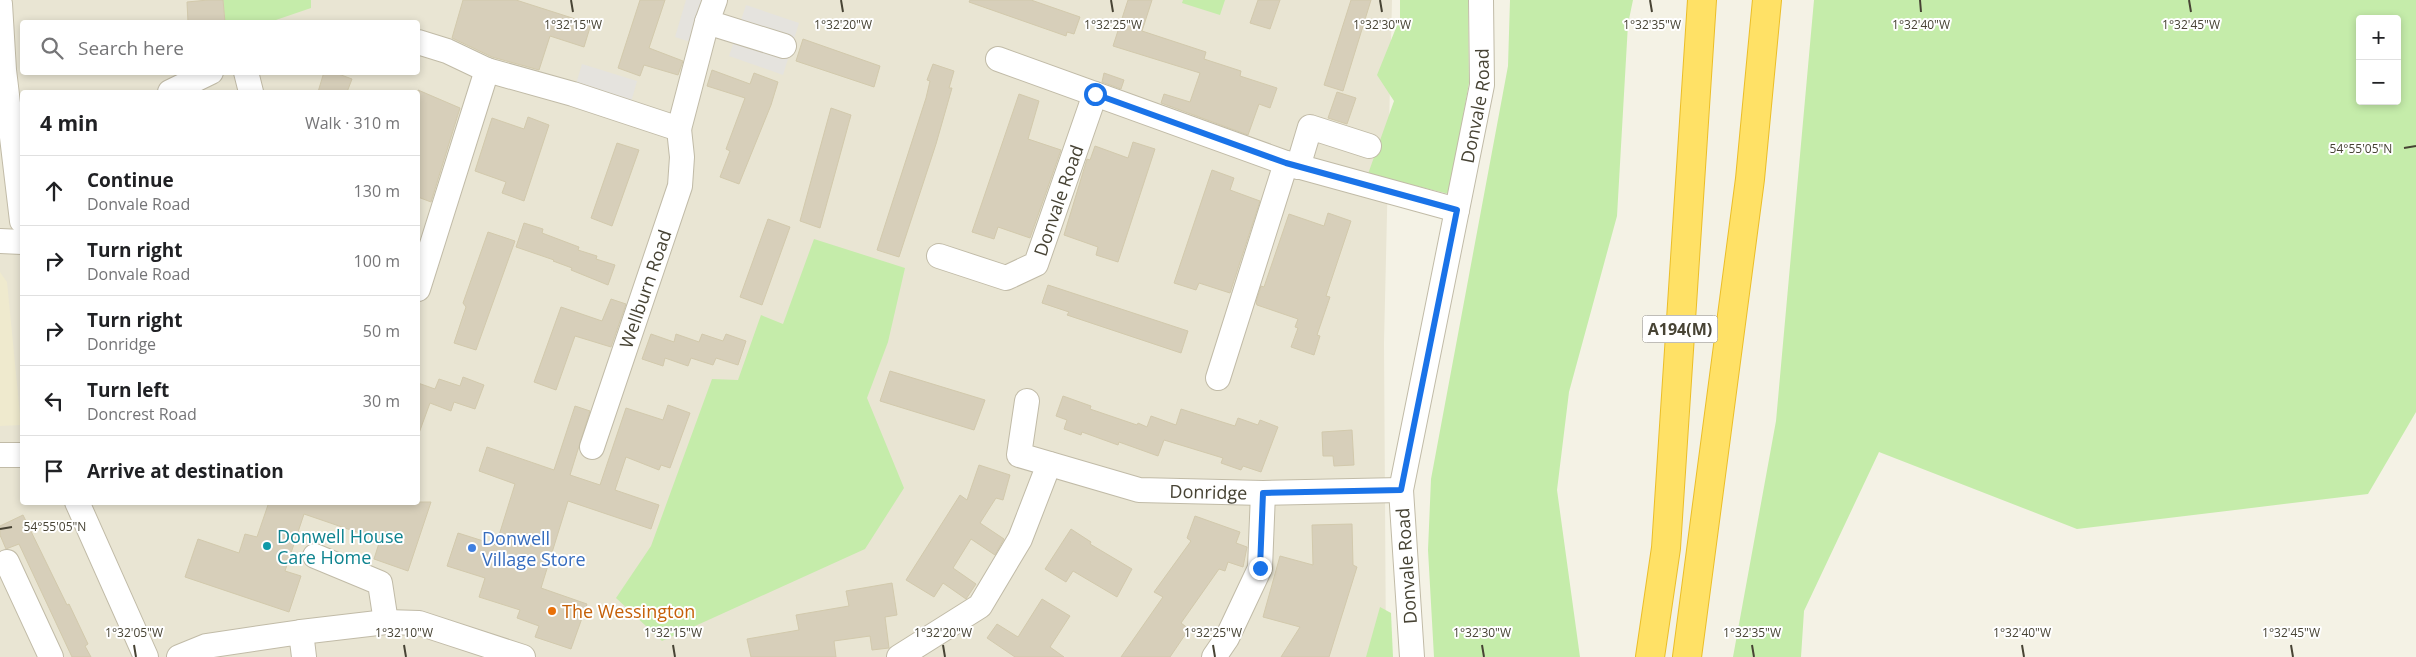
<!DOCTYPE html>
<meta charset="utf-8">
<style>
:root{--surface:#fff;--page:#f2f2f2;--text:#202124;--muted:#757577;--line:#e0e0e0}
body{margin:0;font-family:"Open Sans",sans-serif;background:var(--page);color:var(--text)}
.controls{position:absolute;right:15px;top:15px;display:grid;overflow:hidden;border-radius:5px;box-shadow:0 2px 8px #0003}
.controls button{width:45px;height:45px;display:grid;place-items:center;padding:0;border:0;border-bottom:1px solid var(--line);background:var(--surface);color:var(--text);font:25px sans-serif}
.stop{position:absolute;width:15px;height:15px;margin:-11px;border:4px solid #1a73e8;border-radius:50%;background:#fff}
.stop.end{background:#1a73e8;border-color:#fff;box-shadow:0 1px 5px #0008}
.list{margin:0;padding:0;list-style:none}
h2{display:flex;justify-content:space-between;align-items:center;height:65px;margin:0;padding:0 20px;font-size:21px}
h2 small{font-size:16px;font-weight:400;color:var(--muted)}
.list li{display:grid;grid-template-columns:32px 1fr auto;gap:15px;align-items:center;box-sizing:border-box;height:70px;padding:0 20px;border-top:1px solid var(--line)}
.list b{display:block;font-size:19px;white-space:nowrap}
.list p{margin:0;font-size:16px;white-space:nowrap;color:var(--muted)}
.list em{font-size:16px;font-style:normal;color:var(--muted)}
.icon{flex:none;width:28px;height:28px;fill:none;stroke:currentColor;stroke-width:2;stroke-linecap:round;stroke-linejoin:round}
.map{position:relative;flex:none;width:2416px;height:657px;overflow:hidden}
.search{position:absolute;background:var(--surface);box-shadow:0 2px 8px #0003;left:20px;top:20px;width:400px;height:55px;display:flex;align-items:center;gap:12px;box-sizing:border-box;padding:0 18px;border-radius:5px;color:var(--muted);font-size:19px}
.panel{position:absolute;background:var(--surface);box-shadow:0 2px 8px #0003;left:20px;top:90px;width:400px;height:415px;border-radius:5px}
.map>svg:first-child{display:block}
.residential{fill:#e9e5d3;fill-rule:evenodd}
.education{fill:#efeace}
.green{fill:#c5ecaa;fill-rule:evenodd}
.parking{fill:#e5e3de}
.building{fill:#d7cfba;stroke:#d2c9ac}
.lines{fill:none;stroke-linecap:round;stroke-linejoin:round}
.minor-casing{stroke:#c1bba7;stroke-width:26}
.highway-casing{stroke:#ebbe29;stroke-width:30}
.minor{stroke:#fff;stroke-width:24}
.highway{stroke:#ffe166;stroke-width:28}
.route{stroke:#1a73e8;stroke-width:6}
.ticks{fill:none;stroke:#474334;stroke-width:2}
.culture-dot{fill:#0f9aa8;stroke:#fff;stroke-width:2}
.shop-dot{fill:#3f7fe0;stroke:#fff;stroke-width:2}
.food-dot{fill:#e8710a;stroke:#fff;stroke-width:2}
.labels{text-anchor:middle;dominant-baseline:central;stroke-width:4;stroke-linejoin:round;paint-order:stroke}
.shield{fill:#fff;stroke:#7e7b71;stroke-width:1}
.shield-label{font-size:16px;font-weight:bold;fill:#474334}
.street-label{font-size:18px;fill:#474334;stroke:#fff}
.culture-label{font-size:18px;fill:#0d838f;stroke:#fff;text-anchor:start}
.shop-label{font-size:18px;fill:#366cbe;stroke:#fff;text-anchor:start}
.food-label{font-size:18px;fill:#c56008;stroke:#fff;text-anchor:start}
.ticks-label{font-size:12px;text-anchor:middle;fill:#474334;stroke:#fff;stroke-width:4;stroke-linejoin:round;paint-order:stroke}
</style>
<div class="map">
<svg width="2416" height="657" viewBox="0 0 2416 657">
<rect width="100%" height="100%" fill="#f4f2e5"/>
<path class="residential" d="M0 0H1392L1384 343 1386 657H0ZM22 22H418V72H22ZM22 92H418V502H22Z"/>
<path class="education" d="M0 272 7 282 21 425 0 426Z"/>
<g class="green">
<path d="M223 0H311V8L270 22H222H225Z"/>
<path d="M1183 0H1225L1220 15 1182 3Z"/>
<path d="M1400 0H1468L1469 83 1449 194 1368 174 1394 101 1377 75 1400 18Z"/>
<path d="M1510 0H1633L1628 24 1617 216 1569 392 1557 490 1580 657H1434L1428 550 1431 479 1508 66Z"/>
<path d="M1814 0H2416V412L2368 494 2077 529 1879 452 1804 611 1801 657H1733L1776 421ZM2360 19H2397V101H2360Z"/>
<path d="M814 239 905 268 888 342 867 398 904 488 865 549 662 641 616 598 651 546 712 379 738 380 761 315 783 324Z"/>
<path d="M1380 607 1391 613 1393 657H1366Z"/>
</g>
<g class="parking">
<path d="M686 0H727L724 10 694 43 675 37Z"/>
<path d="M746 5 799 23 783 75 729 56Z"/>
<path d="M582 64 637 81 628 113 573 94Z"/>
</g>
<g class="building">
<path d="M208 0H223L225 22H188L187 2Z"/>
<path d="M463 0H516L591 24 584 47 550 36 539 70 492 57 452 38Z"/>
<path d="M640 0H665L649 48 683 61 678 75 644 65 640 76 618 68Z"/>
<path d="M970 0H1031L1080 17 1074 34 1067 32 1066 36 969 2Z"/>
<path d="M1128 0H1152L1142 31 1206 52 1204 59 1241 71 1240 76 1277 88 1270 108 1259 104 1248 135 1161 103 1164 94 1190 102 1200 73 1113 46Z"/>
<path d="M1258 0H1280L1270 29 1250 23Z"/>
<path d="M1351 0H1371L1343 91 1324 85Z"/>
<path d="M803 39 880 66 874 87 796 61Z"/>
<path d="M933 64 954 71 949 88H952L936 144 899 257 877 250 926 98 930 81 927 80Z"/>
<path d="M712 70 750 84 754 73 778 82 771 105 739 184 720 177 730 151 726 149 745 98 707 86Z"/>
<path d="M324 72H333L352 79 347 92H318Z"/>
<path d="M1104 73 1124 80 1121 89 1102 82Z"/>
<path d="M418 90 460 108 431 202 418 197Z"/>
<path d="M1337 92 1356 98 1347 124 1328 118Z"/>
<path d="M1019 94 1039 101 1028 139 1061 150 1030 238 998 227 994 239 972 232Z"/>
<path d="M831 108 851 115 820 228 800 221Z"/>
<path d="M528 117 549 125 524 201 502 193 506 182 475 171 492 118 524 129Z"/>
<path d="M1133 142 1155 149 1118 262 1096 255 1098 247 1064 235 1087 159 1090 160 1095 146 1128 158Z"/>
<path d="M617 143 639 150 612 226 591 218Z"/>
<path d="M1212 170 1234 178 1230 190 1260 201 1230 293 1199 283 1196 290 1174 283Z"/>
<path d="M1328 213 1351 221 1326 296 1330 297 1317 335 1320 336 1314 355 1291 347 1298 328 1295 327 1298 319 1257 305 1256 302 1261 286 1264 287 1289 214 1324 226Z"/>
<path d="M768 219 790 227 762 305 740 297Z"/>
<path d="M524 223 543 229 542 233 579 247 578 250 597 256 596 259 615 265 608 285 571 270 572 268 553 261 554 260 516 247Z"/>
<path d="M488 232 515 241 476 350 454 343 466 307 463 303Z"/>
<path d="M1048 285 1188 331 1181 353 1067 315 1069 312 1042 303Z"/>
<path d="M611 299 626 304 611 347 575 336 556 390 534 382 561 307 602 321Z"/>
<path d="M651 334 674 342 676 334 699 342 702 334 723 341 726 334 746 341 738 365 716 358 713 365 691 358 688 366 665 358 663 366 642 359Z"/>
<path d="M890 371 985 400 974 430 880 401Z"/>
<path d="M463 377 484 385 475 409 454 402 451 411 430 403 419 433H418V383L435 389 439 379 460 386Z"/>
<path d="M1063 396 1091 406 1090 409 1137 425 1138 423 1147 427 1151 416 1176 425 1181 409 1235 426 1238 418 1258 425 1260 420 1278 427 1261 472 1243 466 1241 470 1221 463 1223 458 1164 440 1158 456 1119 442 1118 445 1082 432 1081 435 1064 429 1067 420 1056 416Z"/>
<path d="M668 405 690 413 670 468 661 465 659 470 626 457 615 490 659 505 651 529 568 501 541 588 587 604 571 649 535 637 539 626 517 618 520 610 479 597 485 578 447 566 458 533 496 545 515 484 479 471 487 447 554 470 575 406 590 411 570 475 600 485 626 408 663 420Z"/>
<path d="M1352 430 1354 465 1334 466 1333 456H1323L1322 432Z"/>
<path d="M979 465 1010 475 1003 500 996 498 980 523 1004 539 995 555 971 539 953 568 976 584 966 599 943 583 934 597 906 580 960 495 967 500Z"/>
<path d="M269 502H431L408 571 374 559 380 540 304 514 285 571 301 576 289 612 185 577 198 539 239 553 245 534 257 537Z"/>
<path d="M23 515 67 605 69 604 88 644 85 646 91 657H72L19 544 6 549 0 535V526Z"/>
<path d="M1195 516 1240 532 1236 543 1247 547 1243 567 1228 562 1225 571 1219 569 1181 623 1189 629 1170 657H1121L1163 597 1154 592 1191 541 1187 538Z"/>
<path d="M1352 524 1353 565 1357 567 1329 657H1281L1300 627 1263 617 1280 556 1313 565 1312 525Z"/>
<path d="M1071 529 1091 542 1090 544 1132 569 1117 597 1073 571 1066 582 1045 569Z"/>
<path d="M892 583 897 615 885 617 889 648 872 650 870 636 834 641 836 657H751L747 639 799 630 796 615 849 606 846 591Z"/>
<path d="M1042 599 1070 616 1050 647 1064 657H1015L987 638 997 624 1018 637Z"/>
</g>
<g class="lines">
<defs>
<g id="minor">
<path d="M0 4 4 70 22 221"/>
<path d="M707 22 784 46"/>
<path d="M418 42 447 51 487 70 573 94 679 129 682 157 680 186 592 447"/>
<path d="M998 59 1286 163 1457 210"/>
<path d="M246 72 251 92"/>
<path d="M170 92 211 72"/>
<path d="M679 129 707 22 715 0"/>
<path d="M1298 167 1310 127 1369 146"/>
<path d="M0 241 22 242"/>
<path id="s1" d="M939 256 1006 278 1036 264 1095 94"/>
<path d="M418 289 487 70"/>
<path d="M1218 378 1286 163"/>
<path id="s2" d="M1027 401 1019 455 1139 490 1263 493 1401 490"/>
<path d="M0 455H22"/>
<path d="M77 502 146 657"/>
<path d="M315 556 380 583 386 622"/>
<path d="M7 562 51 657"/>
<path d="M301 632 386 622 419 623 523 657"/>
<path d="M179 657 206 646 301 632 304 657"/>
<path d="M899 657 980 606 1020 539 1049 464"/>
<path d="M1214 657 1227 638 1260 568 1263 493"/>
<path id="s3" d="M1412 657 1401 490 1482 85 1481 0"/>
</g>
<g id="highway">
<path d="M1650 657 1666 548 1702 0"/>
<path d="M1687 657 1750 179 1767 0"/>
</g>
</defs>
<use href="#minor" class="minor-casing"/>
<use href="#highway" class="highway-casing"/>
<use href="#minor" class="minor"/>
<use href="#highway" class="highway"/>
</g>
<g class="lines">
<path class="route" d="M1095 94 1286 163 1457 210 1401 490 1263 493 1260 568"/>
</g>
<path class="ticks" d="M571 0 573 12M841 0 843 12M1111 0 1113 12M1380 0 1382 12M1650 0 1652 12M1920 0 1921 12M2189 0 2191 12M2404 148 2416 146M0 529 12 527M134 645 136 657M404 645 406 657M673 645 675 657M943 645 945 657M1213 645 1215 657M1482 645 1484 657M1752 645 1754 657M2022 645 2024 657M2291 645 2293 657"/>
<circle class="culture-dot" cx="267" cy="546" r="5"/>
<circle class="shop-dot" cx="472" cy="548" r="5"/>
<circle class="food-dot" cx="552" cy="611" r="5"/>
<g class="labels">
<rect class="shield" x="1642.5" y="315.5" width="75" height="27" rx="4"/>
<g class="shield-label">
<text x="1680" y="329">A194(M)</text>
</g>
<g class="street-label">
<text stroke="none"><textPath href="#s3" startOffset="559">Donvale Road</textPath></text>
<text stroke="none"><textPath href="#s1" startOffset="171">Donvale Road</textPath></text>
<text transform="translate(645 289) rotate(-71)">Wellburn Road</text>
<text stroke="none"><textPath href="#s2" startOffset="249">Donridge</textPath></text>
<text transform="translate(1406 566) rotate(-94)">Donvale Road</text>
</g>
<g class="culture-label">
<text x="277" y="536">Donwell House<tspan x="277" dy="21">Care Home</tspan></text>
</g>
<g class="shop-label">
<text x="482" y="538">Donwell<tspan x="482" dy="21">Village Store</tspan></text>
</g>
<g class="food-label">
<text x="562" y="611">The Wessington</text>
</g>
</g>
<g class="ticks-label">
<text x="573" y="29">1°32'15"W</text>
<text x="843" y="29">1°32'20"W</text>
<text x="1113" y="29">1°32'25"W</text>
<text x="1382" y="29">1°32'30"W</text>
<text x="1652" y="29">1°32'35"W</text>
<text x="1921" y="29">1°32'40"W</text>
<text x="2191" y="29">1°32'45"W</text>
<text x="2361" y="153">54°55'05"N</text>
<text x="55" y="531">54°55'05"N</text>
<text x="134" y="637">1°32'05"W</text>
<text x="404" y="637">1°32'10"W</text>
<text x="673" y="637">1°32'15"W</text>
<text x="943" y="637">1°32'20"W</text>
<text x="1213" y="637">1°32'25"W</text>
<text x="1482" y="637">1°32'30"W</text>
<text x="1752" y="637">1°32'35"W</text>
<text x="2022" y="637">1°32'40"W</text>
<text x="2291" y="637">1°32'45"W</text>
</g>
</svg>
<div class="controls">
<button>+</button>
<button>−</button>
</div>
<div class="stop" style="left:1095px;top:94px"></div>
<div class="stop end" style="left:1260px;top:568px"></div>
<div class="search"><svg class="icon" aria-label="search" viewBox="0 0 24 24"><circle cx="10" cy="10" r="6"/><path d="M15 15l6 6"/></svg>Search here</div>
<section class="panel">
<h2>4 min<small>Walk · 310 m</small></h2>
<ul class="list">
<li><svg class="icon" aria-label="ahead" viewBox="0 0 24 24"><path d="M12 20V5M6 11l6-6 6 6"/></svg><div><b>Continue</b><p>Donvale Road</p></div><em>130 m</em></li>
<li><svg class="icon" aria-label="right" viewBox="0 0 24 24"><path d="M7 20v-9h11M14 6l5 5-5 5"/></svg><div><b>Turn right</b><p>Donvale Road</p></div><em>100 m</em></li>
<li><svg class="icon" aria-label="right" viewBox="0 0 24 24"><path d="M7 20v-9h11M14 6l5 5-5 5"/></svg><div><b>Turn right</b><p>Donridge</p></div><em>50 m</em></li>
<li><svg class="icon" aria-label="left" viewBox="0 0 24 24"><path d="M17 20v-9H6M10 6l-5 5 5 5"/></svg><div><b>Turn left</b><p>Doncrest Road</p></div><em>30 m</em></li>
<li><svg class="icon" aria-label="arrive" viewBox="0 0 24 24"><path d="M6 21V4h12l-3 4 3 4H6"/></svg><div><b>Arrive at destination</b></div></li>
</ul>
</section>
</div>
